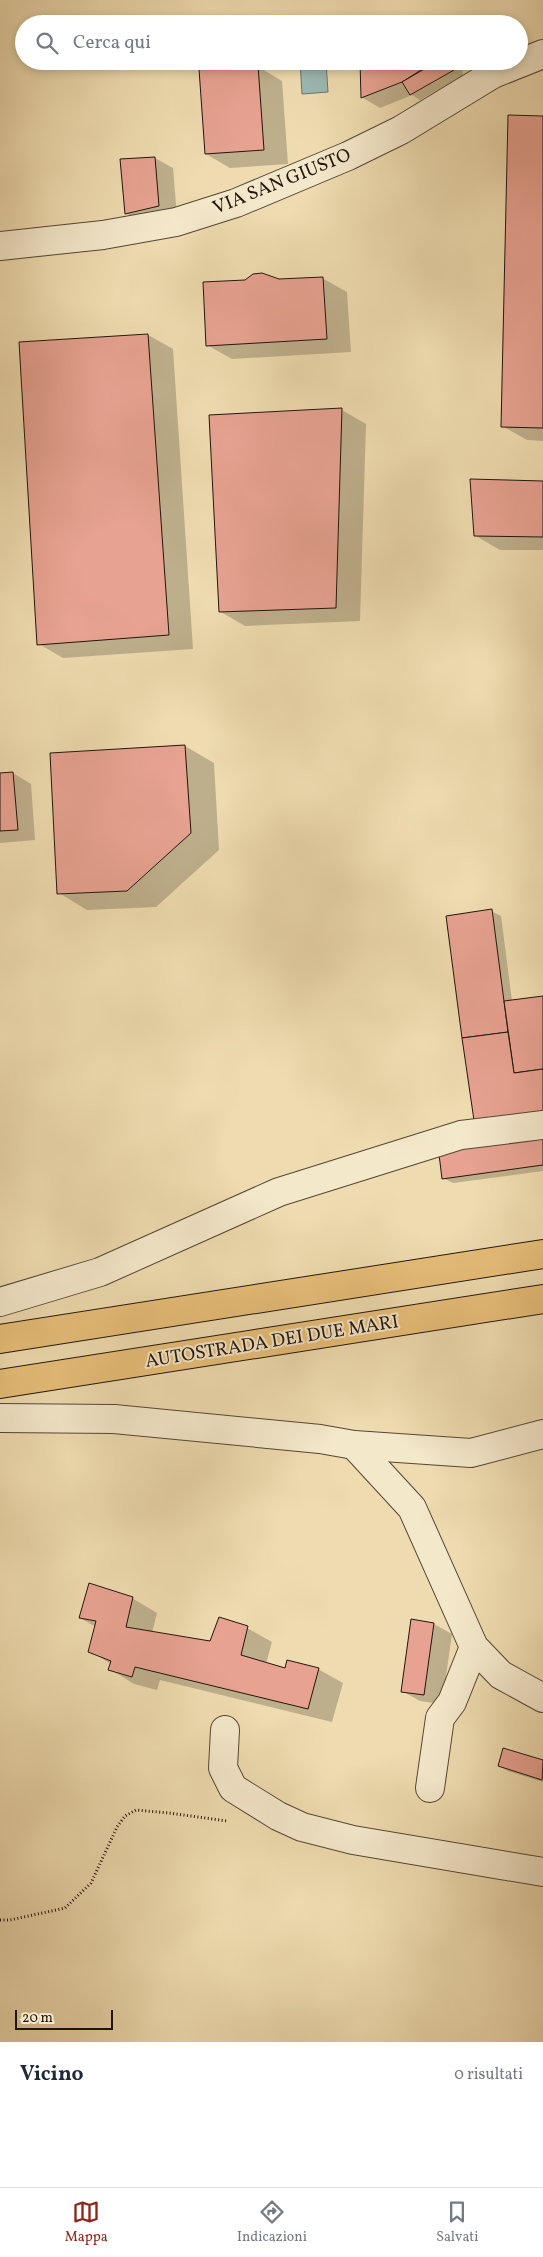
<!DOCTYPE html>
<html lang="it">
<style>
:root{--surface:#fff;--page:#f6f6f7;--text:#1f2937;--muted:#747a83;--line:#e0e1e3;--accent:#8f2418}
body{margin:0;font-family:Vollkorn,serif;background:var(--page);color:var(--text)}
.scale{position:absolute;left:15px;bottom:12px;width:98px;box-sizing:border-box;padding-left:5px;border:2px solid #22150c;border-top:0;font-size:14px;line-height:18px;white-space:nowrap;color:#22150c;-webkit-text-stroke:4px #f4e8cb;paint-order:stroke}
.list{margin:0;padding:0;list-style:none}
h2{display:flex;justify-content:space-between;align-items:center;height:65px;margin:0;padding:0 20px;font-size:21px}
h2 small{font-size:16px;font-weight:400;color:var(--muted)}
.icon{flex:none;width:28px;height:28px;fill:none;stroke:currentColor;stroke-width:2;stroke-linecap:round;stroke-linejoin:round}
.map{position:relative;flex:none;width:543px;height:2042px;overflow:hidden}
.search{position:absolute;background:var(--surface);box-shadow:0 2px 8px #0003;left:15px;right:15px;top:15px;height:55px;display:flex;align-items:center;gap:12px;box-sizing:border-box;padding:0 18px;border-radius:28px;color:var(--muted);font-size:19px}
.sheet{height:145px;background:var(--surface)}
nav{display:flex;justify-content:space-around;align-items:center;box-sizing:border-box;height:70px;border-top:1px solid var(--line);background:var(--surface);font-size:14px;color:var(--muted)}
nav a{display:grid;justify-items:center;gap:2px}
nav .on{color:var(--accent)}
.map>svg:first-child{display:block}
.water{fill:#9bb9b3;stroke:#6b7770}
.shadow{fill:#0003}
.building{fill:#e7a291;stroke:#22150c}
.lines{fill:none;stroke-linecap:round;stroke-linejoin:round}
.minor-casing{stroke:#554635;stroke-width:30}
.highway-casing{stroke:#22150c;stroke-width:30}
.path{stroke:#22150c;stroke-width:3;stroke-dasharray:1 2.5;stroke-linecap:butt}
.minor{stroke:#f4e8cb;stroke-width:28}
.highway{stroke:#e7be78;stroke-width:28}
.labels{text-anchor:middle;dominant-baseline:central;stroke-width:4;stroke-linejoin:round;paint-order:stroke}
.street-label{font-size:19px;fill:#22150c;stroke:#f4e8cb}
</style>
<div class="map">
<svg width="543" height="2042" viewBox="0 0 543 2042">
<rect width="100%" height="100%" fill="#eedbaf"/>
<filter id="stains"><feTurbulence type="fractalNoise" baseFrequency=".004" numOctaves="4"/><feColorMatrix values="0 0 0 0 .2 0 0 0 0 .09 0 0 0 0 .02 0 0 0 .5 -.17"/></filter>
<radialGradient id="worn" r=".72"><stop offset=".6" stop-color="#630" stop-opacity="0"/><stop offset="1" stop-color="#630" stop-opacity=".3"/></radialGradient>
<path class="water" d="M300 61H326L328 92 302 94Z"/>
<g class="shadow">
<path d="M361 61H461L463 76 420 100 412 95 380 108 363 98Z"/>
<path d="M257 66 282 81 288 164 230 168 206 154Z"/>
<path d="M543 117V441L527 440 502 426Z"/>
<path d="M155 158 173 168 177 216 144 224 126 213Z"/>
<path d="M322 278 347 292 351 352 232 359 207 345 246 281Z"/>
<path d="M148 335 173 349 193 649 63 658 39 644Z"/>
<path d="M342 410 366 424 360 621 245 626 221 612Z"/>
<path d="M543 482V550H500L476 536Z"/>
<path d="M185 746 214 763 219 850 156 907 87 910 59 893Z"/>
<path d="M13 773 31 784 35 840 0 843V774Z"/>
<path d="M491 911 501 916 512 1001 543 997V1171L453 1183 443 1178 478 1142Z"/>
<path d="M132 1598 157 1613 152 1633 211 1642 247 1628 272 1642 266 1664 286 1670 318 1669 343 1683 332 1722 160 1680 157 1690 134 1684 110 1669 111 1664 90 1651 96 1627 80 1618Z"/>
<path d="M412 1621 434 1624 452 1634 442 1704 420 1701 402 1691Z"/>
<path d="M504 1750 543 1761V1782L508 1771 499 1766Z"/>
</g>
<g class="building">
<path d="M360 61H421V70L402 82 361 98Z"/>
<path d="M438 61H453L454 70 410 95 402 82Z"/>
<path d="M258 65 264 150 205 154 199 69Z"/>
<path d="M508 115 543 116V428L501 427Z"/>
<path d="M155 157 159 206 125 214 120 159Z"/>
<path d="M262 273 279 279 323 277 327 339 206 346 203 282 245 280 253 274Z"/>
<path d="M148 334 169 635 37 645 19 342Z"/>
<path d="M342 408 336 608 219 612 209 415Z"/>
<path d="M470 479 543 481V537L474 536Z"/>
<path d="M185 745 191 833 127 891 57 894 50 753Z"/>
<path d="M13 772 18 830 0 831V773Z"/>
<path d="M492 909 508 1032 462 1038 446 916Z"/>
<path d="M543 996V1069L514 1073 504 1001Z"/>
<path d="M508 1032 514 1073 543 1069V1165L442 1179 438 1146 477 1141 462 1038Z"/>
<path d="M89 1583 133 1597 126 1627 210 1641 219 1617 248 1626 241 1655 285 1668 287 1660 319 1668 308 1709 135 1667 132 1677 108 1670 111 1661 88 1652 96 1621 79 1618Z"/>
<path d="M411 1619 434 1623 424 1695 401 1692Z"/>
<path d="M503 1748 543 1760 542 1780 498 1766Z"/>
</g>
<g class="lines">
<defs>
<g id="minor">
<path d="M0 246 103 235 176 222 236 203 348 156 401 130 493 74 543 54"/>
<path d="M0 1302 100 1272 279 1192 461 1135 543 1125"/>
<path d="M0 1418 114 1419 320 1439 354 1445 471 1453 543 1434"/>
<path d="M354 1445 412 1508 474 1647 501 1675 543 1698"/>
<path d="M225 1730 223 1768 233 1788 278 1816 302 1827 353 1840 543 1872"/>
<path d="M430 1788 440 1718 452 1702 474 1647"/>
</g>
<g id="highway">
<path d="M0 1339 543 1254"/>
<path d="M0 1384 543 1299"/>
</g>
</defs>
<use href="#minor" class="minor-casing"/>
<use href="#highway" class="highway-casing"/>
<path class="path" d="M0 1920H10L65 1908 91 1883 117 1827 125 1816 136 1810 169 1813 227 1821"/>
<use href="#minor" class="minor"/>
<use href="#highway" class="highway"/>
</g>
<g class="labels">
<g class="street-label">
<text transform="translate(282 182) rotate(-22)">VIA SAN GIUSTO</text>
<text transform="translate(272 1342) rotate(-9)">AUTOSTRADA DEI DUE MARI</text>
</g>
</g>
<rect width="100%" height="100%" filter="url(#stains)"/>
<rect width="100%" height="100%" fill="url(#worn)"/>
</svg>
<div class="scale">20 m</div>
<div class="search"><svg class="icon" aria-label="search" viewBox="0 0 24 24"><circle cx="10" cy="10" r="6"/><path d="M15 15l6 6"/></svg>Cerca qui</div>
</div>
<section class="sheet">
<h2>Vicino<small>0 risultati</small></h2>
<ul class="list">
</ul>
</section>
<nav>
<a class="on"><svg class="icon" aria-label="map" viewBox="0 0 24 24"><path d="M3 6l6-2 6 2 6-2v14l-6 2-6-2-6 2zM9 4v14M15 6v14"/></svg>Mappa</a>
<a><svg class="icon" aria-label="directions" viewBox="0 0 24 24"><path d="M12 3l9 9-9 9-9-9zM9 14v-3h6M13 9l2 2-2 2"/></svg>Indicazioni</a>
<a><svg class="icon" aria-label="saved" viewBox="0 0 24 24"><path d="M7 4h10v16l-5-4-5 4z"/></svg>Salvati</a>
</nav>
